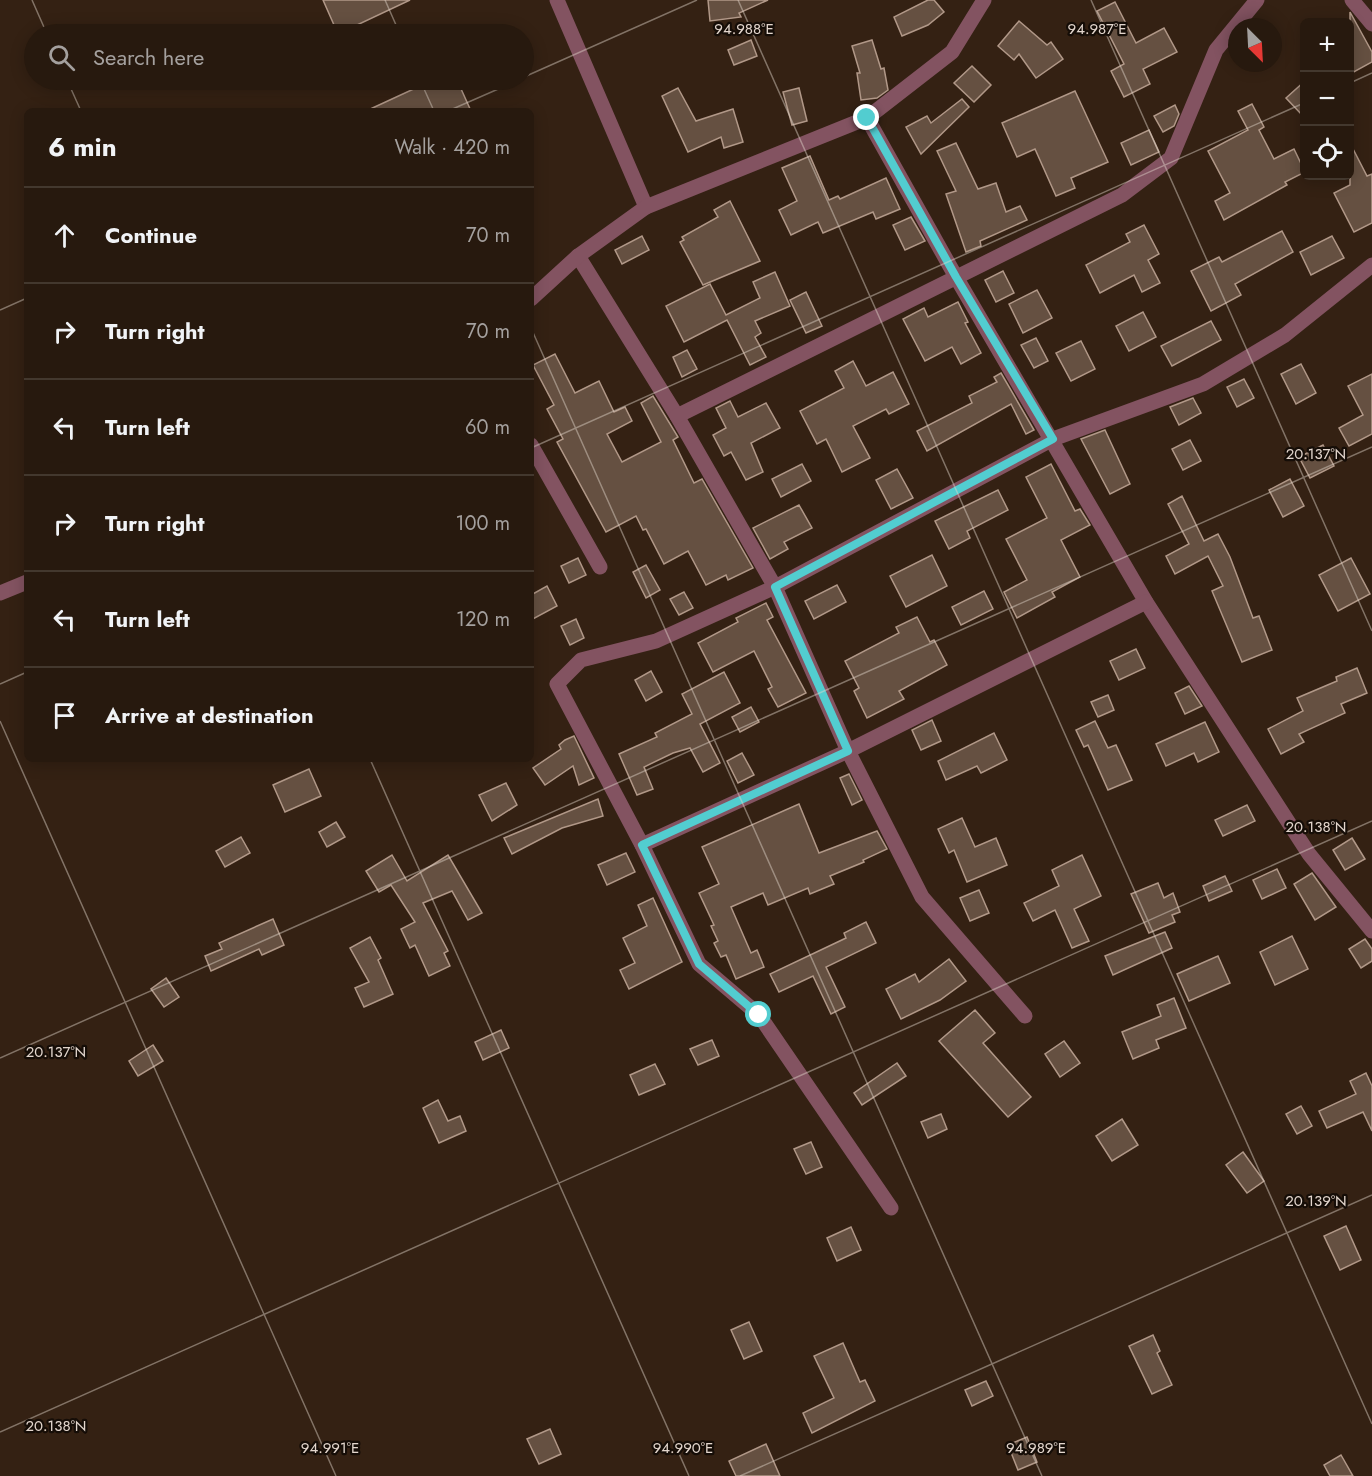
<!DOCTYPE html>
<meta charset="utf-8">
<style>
:root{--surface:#27190e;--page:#2f2217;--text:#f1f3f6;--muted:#a4a09e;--line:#43382e}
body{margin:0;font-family:Jost,sans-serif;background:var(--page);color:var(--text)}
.controls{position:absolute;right:18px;top:18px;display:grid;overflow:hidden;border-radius:9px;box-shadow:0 3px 15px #0003}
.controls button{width:54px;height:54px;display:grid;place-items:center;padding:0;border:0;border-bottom:2px solid var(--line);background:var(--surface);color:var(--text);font:30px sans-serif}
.compass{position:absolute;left:1228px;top:18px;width:54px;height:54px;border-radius:50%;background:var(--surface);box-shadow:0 3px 15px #0003;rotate:156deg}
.stop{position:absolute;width:18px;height:18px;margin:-14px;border:4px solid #52cdd0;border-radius:50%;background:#fff}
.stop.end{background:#52cdd0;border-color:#fff;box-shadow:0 2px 6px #0008}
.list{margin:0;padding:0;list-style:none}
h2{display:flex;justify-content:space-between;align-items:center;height:78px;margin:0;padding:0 24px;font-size:26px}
h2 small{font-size:20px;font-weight:400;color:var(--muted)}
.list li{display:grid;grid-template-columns:39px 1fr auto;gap:18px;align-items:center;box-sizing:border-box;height:96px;padding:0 24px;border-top:2px solid var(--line)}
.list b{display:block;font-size:22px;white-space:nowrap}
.list em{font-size:20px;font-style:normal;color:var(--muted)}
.icon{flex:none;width:33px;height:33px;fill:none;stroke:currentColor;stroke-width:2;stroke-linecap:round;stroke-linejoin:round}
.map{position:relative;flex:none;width:1372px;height:1476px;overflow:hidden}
.search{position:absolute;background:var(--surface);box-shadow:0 3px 15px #0003;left:24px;top:24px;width:510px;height:66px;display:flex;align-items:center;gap:15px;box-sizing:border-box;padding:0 21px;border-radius:33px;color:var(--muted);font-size:22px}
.panel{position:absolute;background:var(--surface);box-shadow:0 3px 15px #0003;left:24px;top:108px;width:510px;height:654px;border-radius:9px}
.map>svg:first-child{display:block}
.building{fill:#655041;stroke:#b19888;stroke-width:1.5}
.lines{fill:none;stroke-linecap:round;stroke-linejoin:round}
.minor{stroke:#835361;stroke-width:15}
.route{stroke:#52cdd0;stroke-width:8}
.ticks{fill:none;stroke:#e3d6cd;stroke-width:1.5;stroke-opacity:0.45}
.ticks-label{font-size:15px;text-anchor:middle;fill:#e3d6cd;stroke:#150d07;stroke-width:4.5;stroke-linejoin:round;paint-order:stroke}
</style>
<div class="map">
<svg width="1372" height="1476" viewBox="0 0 1372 1476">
<rect width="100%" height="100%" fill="#342113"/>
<g class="building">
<path d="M323 0H410L338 34Z"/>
<path d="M708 0H768L739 13 741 17 710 21Z"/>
<path d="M928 0H934L944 12 928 25 902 36 894 17Z"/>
<path d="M1115 2 1136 43 1164 28 1177 52 1143 69 1150 84 1124 97 1111 71 1124 64 1097 11Z"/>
<path d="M1350 12 1372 52V62L1350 74Z"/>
<path d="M1019 21 1047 45 1051 42 1063 59 1036 78 1019 54 1014 60 998 46Z"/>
<path d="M751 40 757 56 734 65 728 50Z"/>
<path d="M872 40 881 69 884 68 888 90 877 98 861 100 857 73H860L852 46Z"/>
<path d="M972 66 991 85 974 102 954 83Z"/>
<path d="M433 80H457L471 111H366Z"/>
<path d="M1305 81V118L1286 98Z"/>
<path d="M678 88 696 121 733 109 743 142 724 148 721 137 688 152 662 96Z"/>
<path d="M799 88 807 121 792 125 783 92Z"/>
<path d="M1075 91 1108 162 1071 178 1075 188 1056 196 1035 149 1017 157 1002 123Z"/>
<path d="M962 99 969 107 921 154 906 127 927 116 931 123Z"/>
<path d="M1252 104 1264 127 1259 130 1274 159 1294 149 1305 172 1285 182 1287 185 1224 220 1215 201 1230 193 1208 151 1248 130 1238 111Z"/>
<path d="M1175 105 1179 114 1174 126 1163 132 1154 116Z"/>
<path d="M1149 130 1159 152 1131 165 1121 143Z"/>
<path d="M956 143 978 189 996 183 1006 212 1020 206 1027 220 980 241 981 246 966 252 946 194 956 191 937 151Z"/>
<path d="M1350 143 1367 176 1372 174V223L1354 232 1334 193 1350 185Z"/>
<path d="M810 156 829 200 838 196 840 199 886 178 900 209 876 219 873 212 823 233 818 222 791 235 779 210 797 201 782 168Z"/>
<path d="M730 201 760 261 703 285 680 242 684 240 682 237 718 217 714 210Z"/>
<path d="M911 217 925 241 905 250 893 225Z"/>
<path d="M1144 225 1159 254 1148 260 1160 283 1142 292 1134 275 1100 293 1086 265 1130 242 1126 234Z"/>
<path d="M1282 231 1293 252 1235 284 1241 295 1211 311 1191 271 1219 257 1222 262Z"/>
<path d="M642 236 649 250 622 264 615 250Z"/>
<path d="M1332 236 1344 258 1311 275 1300 252Z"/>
<path d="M1003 271 1014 293 996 302 985 280Z"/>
<path d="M775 272 790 306 755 321 761 333 755 337 766 357 750 365 727 320 684 342 666 306 710 284 726 315 760 298 753 282Z"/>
<path d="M1037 290 1052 318 1023 333 1009 304Z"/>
<path d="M806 292 822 326 806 333 790 300Z"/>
<path d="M958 302 968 322 965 323 981 353 961 364 952 347 925 361 903 319 924 308 928 317Z"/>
<path d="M1143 312 1156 337 1129 351 1116 326Z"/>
<path d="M1211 321 1221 340 1172 366 1161 346Z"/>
<path d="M1036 338 1048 361 1034 368 1021 345Z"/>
<path d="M1081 341 1095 369 1071 381 1056 353Z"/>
<path d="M687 350 697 369 682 377 673 357Z"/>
<path d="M555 354 575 393 599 381 614 412 625 407 632 421 607 434 622 462 661 442 641 403 653 396 678 437 673 440 694 483 702 479 753 568 728 580 726 575 706 585 688 551 664 564 646 529 643 530 636 516 606 532 557 442 563 439 547 409 554 405 533 365Z"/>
<path d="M853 361 866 386 893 372 909 404 889 414 886 409 853 426 870 458 842 472 826 439 817 444 800 411 844 388 835 371Z"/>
<path d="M1301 364 1316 393 1296 404 1281 374Z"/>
<path d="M1001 373 1034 430 1026 434 1011 404 927 451 917 431 972 403 969 396 997 382 994 377Z"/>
<path d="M1372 374V434L1349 446 1339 428 1363 415 1348 386Z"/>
<path d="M1244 379 1254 398 1237 407 1227 387Z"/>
<path d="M1193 398 1201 413 1179 425 1170 407Z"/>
<path d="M730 401 738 417 766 403 780 428 751 443 763 472 746 480 731 452 724 456 713 435 726 428 716 408Z"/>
<path d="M1105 430 1130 484 1110 494 1081 439Z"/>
<path d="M1190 440 1201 461 1183 470 1172 449Z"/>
<path d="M1323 445 1334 466 1310 478 1299 457Z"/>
<path d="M802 464 811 481 781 497 772 479Z"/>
<path d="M1051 464 1075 511 1080 509 1090 525 1061 540 1080 577 1052 592 1055 597 1017 618 1004 592 1027 580 1006 539 1047 518 1026 477Z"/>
<path d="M897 469 913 498 891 509 876 480Z"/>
<path d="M1290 479 1304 506 1283 517 1269 490Z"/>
<path d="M998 490 1008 510 967 531 970 538 949 549 935 521Z"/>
<path d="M1182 496 1204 541 1218 534 1230 557 1253 618 1259 616 1272 650 1242 662 1212 591 1223 586 1208 556 1175 574 1166 556 1189 544 1168 504Z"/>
<path d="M799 505 812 528 784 542 788 549 770 559 753 528Z"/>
<path d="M932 555 947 586 906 607 890 576Z"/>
<path d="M578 558 586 575 569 583 561 566Z"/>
<path d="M1351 558 1370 594 1338 611 1319 575Z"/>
<path d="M646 565 660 590 646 598 633 572Z"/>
<path d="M837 585 846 602 814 619 805 601Z"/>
<path d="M547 586 557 606 531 620V595Z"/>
<path d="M984 591 993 609 961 625 952 607Z"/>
<path d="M684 592 693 608 679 615 670 599Z"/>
<path d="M766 603 773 617 767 620 806 693 778 707 768 689 772 687 754 651 713 672 698 643 738 622 736 618Z"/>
<path d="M917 617 930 642 934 640 947 665 899 691 904 699 867 718 854 691 859 688 845 661 899 633 896 627Z"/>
<path d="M576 619 584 638 570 645 561 626Z"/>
<path d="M1136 649 1145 668 1119 680 1110 661Z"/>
<path d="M1357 668 1367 693 1341 704 1345 713 1299 734 1304 742 1281 754 1268 729 1303 711 1297 698 1337 681 1336 677Z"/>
<path d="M651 671 662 692 646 701 635 680Z"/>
<path d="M724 672 740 703 700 724 720 763 703 772 690 748 673 753 644 767 653 789 637 795 619 754 657 737 655 733 692 714 682 694Z"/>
<path d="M1189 686 1202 706 1185 714 1175 693Z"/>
<path d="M1108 695 1114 710 1098 717 1091 702Z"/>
<path d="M751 707 759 722 740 732 732 717Z"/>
<path d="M932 720 941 741 921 750 912 730Z"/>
<path d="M1095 721 1108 748 1116 745 1132 780 1108 790 1088 745 1084 747 1076 730Z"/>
<path d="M1205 722 1219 752 1198 762 1194 753 1166 766 1156 744Z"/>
<path d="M994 733 1007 760 981 773 977 766 946 780 938 761Z"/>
<path d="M574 736 594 778 579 785 573 766 545 785 533 768 561 749 559 745 565 740Z"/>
<path d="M742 753 754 775 738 783 727 761Z"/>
<path d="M309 769 321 796 285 812 273 785Z"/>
<path d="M849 774 862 800 852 805 840 778Z"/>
<path d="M506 783 517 805 492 821 479 795Z"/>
<path d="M598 799 603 816 562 828 512 854 504 838Z"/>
<path d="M799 804 819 853 877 831 887 849 863 860 864 862 830 876 834 884 810 894 808 888 768 905 763 893 731 907 751 953 757 950 764 967 736 979 726 955 721 957 714 943 718 941 711 926 714 925 699 893 719 884 702 847Z"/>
<path d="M1247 805 1255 821 1223 836 1215 820Z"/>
<path d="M962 818 975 847 996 838 1007 865 967 882 954 850 949 853 938 829Z"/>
<path d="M336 822 345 837 327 847 319 832Z"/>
<path d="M241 837 250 853 225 867 216 851Z"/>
<path d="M1352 838 1365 859 1345 870 1333 850Z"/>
<path d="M626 853 635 872 607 885 598 865Z"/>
<path d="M392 855 407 881 448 855 482 913 468 920 452 891 423 903 448 951 444 953 450 966 429 976 415 945 410 948 401 929 415 922 391 885 379 892 366 871Z"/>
<path d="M1082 855 1101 896 1074 909 1089 941 1072 948 1055 910 1033 921 1024 903 1059 886 1052 870Z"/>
<path d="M1277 869 1286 888 1262 899 1253 880Z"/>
<path d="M1312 873 1336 907 1315 920 1294 884Z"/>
<path d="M1225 876 1232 891 1209 901 1203 886Z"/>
<path d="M1158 883 1164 898 1173 893 1180 912 1172 915 1175 922 1149 933 1131 894Z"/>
<path d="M979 890 989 913 970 921 960 898Z"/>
<path d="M653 898 682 962 629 989 620 970 635 963 623 938 647 926 638 905Z"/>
<path d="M273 919 284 945 262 955 259 949 211 971 205 956 222 949 219 943Z"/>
<path d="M866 922 876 943 826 967 845 1007 831 1014 813 976 779 992 770 974 846 938 844 933Z"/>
<path d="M1165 932 1172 948 1113 975 1105 956Z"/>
<path d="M1292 936 1308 969 1275 985 1260 952Z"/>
<path d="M370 937 381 958 378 960 393 994 364 1007 355 988 369 982 350 948Z"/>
<path d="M1365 939 1372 949V961L1361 968 1349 949Z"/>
<path d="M1218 956 1230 983 1189 1001 1177 974Z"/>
<path d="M949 959 966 981 940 1000 901 1019 886 989 915 974 919 982Z"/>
<path d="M166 978 179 997 164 1007 151 989Z"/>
<path d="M1174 998 1186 1028 1156 1040 1159 1048 1133 1059 1122 1032 1161 1016 1157 1005Z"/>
<path d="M975 1010 995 1033 983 1043 1031 1097 1008 1117 939 1041Z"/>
<path d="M501 1030 509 1048 483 1060 475 1042Z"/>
<path d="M712 1040 719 1056 698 1065 690 1049Z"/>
<path d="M1064 1041 1080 1063 1060 1077 1045 1054Z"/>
<path d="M153 1045 163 1061 138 1076 129 1061Z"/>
<path d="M897 1063 906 1076 862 1105 854 1093Z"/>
<path d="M655 1064 665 1084 639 1095 630 1075Z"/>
<path d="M1366 1073 1372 1086V1131L1363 1112 1327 1128 1319 1111 1356 1094 1350 1081Z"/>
<path d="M438 1100 448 1121 460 1116 466 1131 439 1143 423 1108Z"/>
<path d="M1301 1106 1312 1126 1297 1134 1286 1114Z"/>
<path d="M941 1114 947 1129 928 1138 921 1122Z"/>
<path d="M1122 1119 1138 1145 1112 1161 1096 1136Z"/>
<path d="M811 1142 822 1167 806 1174 794 1149Z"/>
<path d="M1243 1152 1264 1181 1247 1193 1226 1165Z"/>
<path d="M1346 1226 1361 1260 1340 1270 1324 1236Z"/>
<path d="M851 1227 861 1250 837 1261 827 1238Z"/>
<path d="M749 1322 762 1351 744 1359 731 1330Z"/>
<path d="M1153 1335 1160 1351 1157 1353 1172 1385 1152 1394 1129 1346Z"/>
<path d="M843 1343 860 1382 865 1380 875 1401 812 1433 803 1413 834 1398 814 1356Z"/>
<path d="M986 1381 993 1396 972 1406 965 1390Z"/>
<path d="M550 1429 561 1454 539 1464 527 1439Z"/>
<path d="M1027 1437 1037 1462 1018 1470 1008 1445Z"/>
<path d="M766 1444 780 1476H736L729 1461Z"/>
<path d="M1341 1455 1353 1476H1330L1324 1465Z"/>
</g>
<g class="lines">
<g class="minor">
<path d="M557 0 646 207"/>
<path d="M1352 0 1372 24"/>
<path d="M867 118 956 277 1146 602 1309 854 1372 931"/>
<path d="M578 256 677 416 775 587 848 751 922 897 1025 1016"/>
<path d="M531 299 578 256 646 207 867 118 952 52 984 0"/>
<path d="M677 416 1122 195 1171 158 1216 50 1257 0"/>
<path d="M531 445 600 567"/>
<path d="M0 593 27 582"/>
<path d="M642 845 848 751 1146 602"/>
<path d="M891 1208 759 1015 699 964 642 845 557 684 581 660 656 641 775 587 1053 439 1203 384 1285 335 1372 265"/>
</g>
</g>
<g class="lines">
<path class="route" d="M759 1015 699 964 642 845 848 751 775 587 1053 439 956 277 867 118"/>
</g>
<path class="ticks" d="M32 0 47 34M385 0 400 34M738 0 1372 1424M1091 0 1372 631M524 77 697 0M67 80 81 111M420 80 434 111M1350 83 1372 73M448 111 519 80M0 310 27 298M531 328 1042 1476M531 448 1304 103M0 684 27 672M0 721 336 1476M370 759 689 1476M0 1058 1372 447M0 1432 1372 821M740 1476 1372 1195"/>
<g class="ticks-label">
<text x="744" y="34">94.988°E</text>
<text x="1097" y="34">94.987°E</text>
<text x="1316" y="459">20.137°N</text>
<text x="1316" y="832">20.138°N</text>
<text x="56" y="1057">20.137°N</text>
<text x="1316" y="1206">20.139°N</text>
<text x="56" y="1431">20.138°N</text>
<text x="330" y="1453">94.991°E</text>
<text x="683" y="1453">94.990°E</text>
<text x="1036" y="1453">94.989°E</text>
</g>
</svg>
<div class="controls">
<button>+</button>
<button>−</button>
<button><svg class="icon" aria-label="locate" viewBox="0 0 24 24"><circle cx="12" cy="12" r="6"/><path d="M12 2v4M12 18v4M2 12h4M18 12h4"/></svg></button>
</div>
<svg class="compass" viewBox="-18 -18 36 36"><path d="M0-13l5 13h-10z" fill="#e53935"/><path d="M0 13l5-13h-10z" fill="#a4a09e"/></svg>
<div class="stop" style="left:759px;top:1015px"></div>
<div class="stop end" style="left:867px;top:118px"></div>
<div class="search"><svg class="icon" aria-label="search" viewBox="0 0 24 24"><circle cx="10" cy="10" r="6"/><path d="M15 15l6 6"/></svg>Search here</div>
<section class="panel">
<h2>6 min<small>Walk · 420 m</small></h2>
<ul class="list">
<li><svg class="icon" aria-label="ahead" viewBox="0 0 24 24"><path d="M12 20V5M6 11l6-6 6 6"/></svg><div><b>Continue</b></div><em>70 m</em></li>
<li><svg class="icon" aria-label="right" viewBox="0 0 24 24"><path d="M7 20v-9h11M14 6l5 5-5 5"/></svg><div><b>Turn right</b></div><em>70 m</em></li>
<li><svg class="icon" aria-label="left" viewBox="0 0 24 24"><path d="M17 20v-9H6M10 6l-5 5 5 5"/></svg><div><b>Turn left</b></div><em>60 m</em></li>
<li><svg class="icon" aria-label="right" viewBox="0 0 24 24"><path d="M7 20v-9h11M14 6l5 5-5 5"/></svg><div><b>Turn right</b></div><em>100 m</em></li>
<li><svg class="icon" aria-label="left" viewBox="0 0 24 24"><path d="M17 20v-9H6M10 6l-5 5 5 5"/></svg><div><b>Turn left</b></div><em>120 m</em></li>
<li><svg class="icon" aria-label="arrive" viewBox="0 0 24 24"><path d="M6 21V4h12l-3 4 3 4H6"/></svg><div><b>Arrive at destination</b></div></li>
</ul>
</section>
</div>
